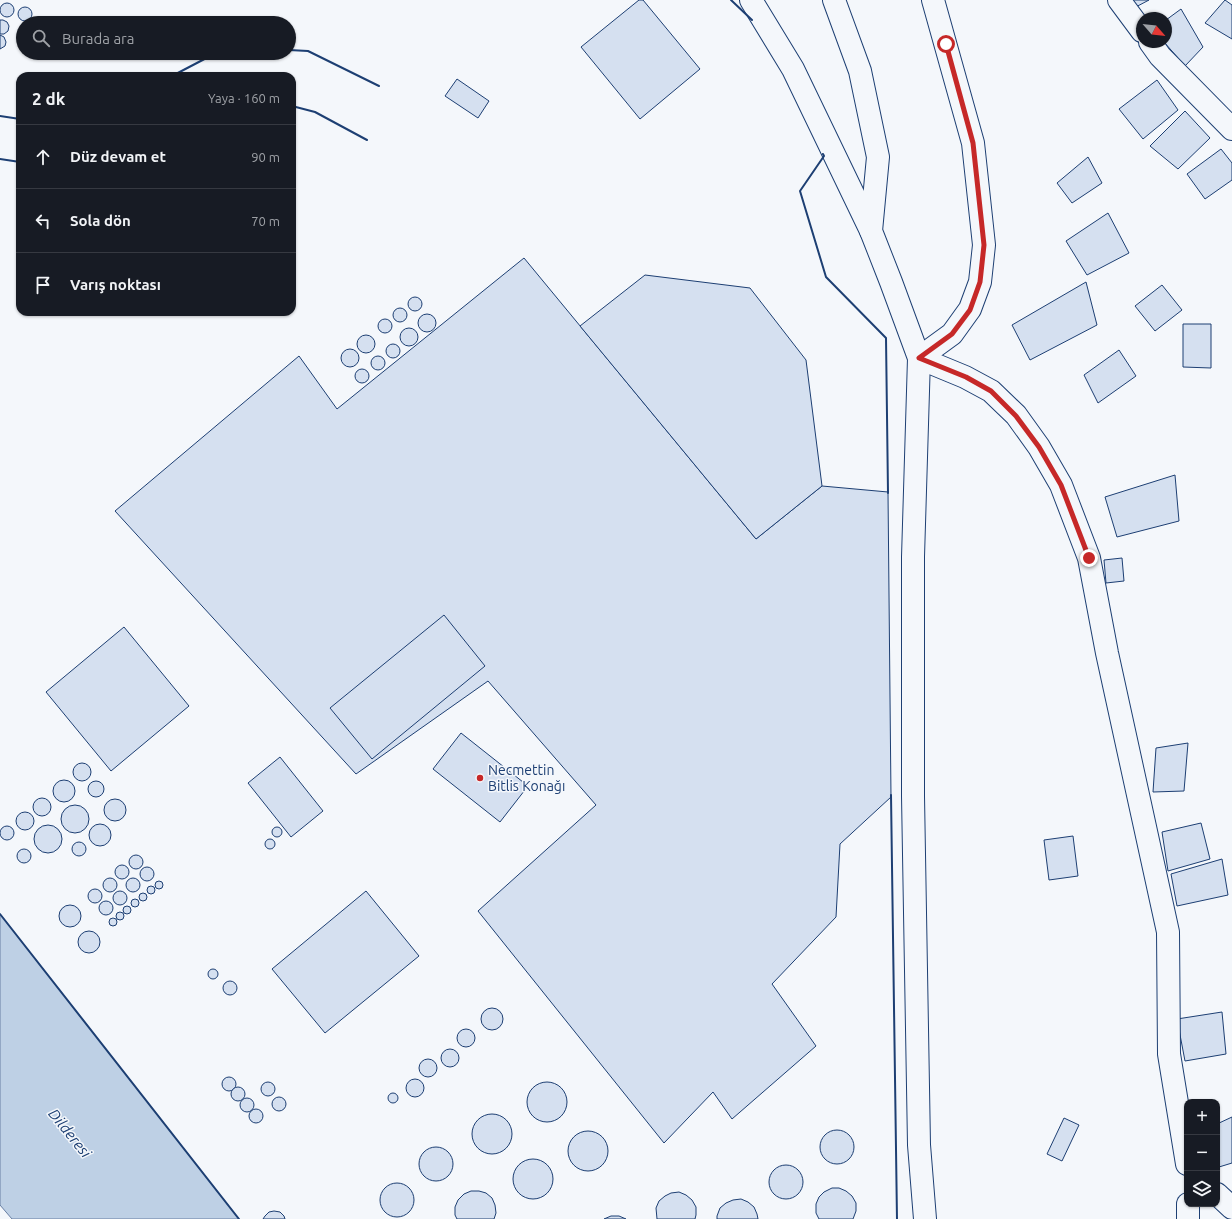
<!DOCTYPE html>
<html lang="tr">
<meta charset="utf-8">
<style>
:root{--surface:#171b24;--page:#242831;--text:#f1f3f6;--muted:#9ea1a6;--line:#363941}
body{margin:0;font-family:Ubuntu,sans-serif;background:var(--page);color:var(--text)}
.controls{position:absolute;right:12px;bottom:12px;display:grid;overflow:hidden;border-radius:8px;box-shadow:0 1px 3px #0004}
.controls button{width:36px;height:36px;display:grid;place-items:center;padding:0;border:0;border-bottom:1px solid var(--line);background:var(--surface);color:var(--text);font:20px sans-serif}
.compass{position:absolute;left:1136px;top:12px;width:36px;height:36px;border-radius:50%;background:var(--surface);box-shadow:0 1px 3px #0004;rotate:118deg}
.stop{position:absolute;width:12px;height:12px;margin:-9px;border:3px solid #c62828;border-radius:50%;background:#fff}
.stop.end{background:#c62828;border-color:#fff;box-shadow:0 1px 4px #0008}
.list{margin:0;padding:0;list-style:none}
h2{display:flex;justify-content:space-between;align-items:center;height:52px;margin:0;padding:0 16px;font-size:17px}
h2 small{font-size:13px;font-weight:400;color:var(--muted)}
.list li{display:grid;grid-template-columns:26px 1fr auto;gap:12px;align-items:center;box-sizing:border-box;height:64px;padding:0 16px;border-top:1px solid var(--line)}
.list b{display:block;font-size:15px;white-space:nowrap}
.list em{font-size:13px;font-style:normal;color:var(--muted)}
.icon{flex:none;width:22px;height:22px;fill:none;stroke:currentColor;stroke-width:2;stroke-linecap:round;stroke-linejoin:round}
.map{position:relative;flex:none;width:1232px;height:1219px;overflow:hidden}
.search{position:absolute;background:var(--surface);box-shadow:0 1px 3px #0004;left:16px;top:16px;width:280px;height:44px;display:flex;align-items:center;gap:10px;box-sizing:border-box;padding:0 14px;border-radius:22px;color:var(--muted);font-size:15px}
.panel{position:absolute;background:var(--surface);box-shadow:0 1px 3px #0004;left:16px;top:72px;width:280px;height:244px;border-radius:12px}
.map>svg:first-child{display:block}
.water{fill:#bed0e5;stroke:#687fa3}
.building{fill:#d5e0f0;stroke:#1d3f73}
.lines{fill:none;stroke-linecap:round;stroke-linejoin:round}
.street-casing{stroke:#1d3f73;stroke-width:24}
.secondary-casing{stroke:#1d3f73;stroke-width:24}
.street{stroke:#f4f7fb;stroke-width:22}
.secondary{stroke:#f4f7fb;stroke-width:22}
.wall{stroke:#1d3f73;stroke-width:2}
.route{stroke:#c62828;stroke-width:5}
.poi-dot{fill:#c62828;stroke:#f4f7fb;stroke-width:1.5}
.labels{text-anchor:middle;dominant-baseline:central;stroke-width:3;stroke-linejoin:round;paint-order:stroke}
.poi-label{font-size:14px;fill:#1d3f73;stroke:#f4f7fb;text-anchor:start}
.water-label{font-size:15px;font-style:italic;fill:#1d3f73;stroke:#f4f7fb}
</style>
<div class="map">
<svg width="1232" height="1219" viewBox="0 0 1232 1219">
<rect width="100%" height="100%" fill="#f4f7fb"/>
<path class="water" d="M0 914 239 1219H12L0 1205Z"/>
<g class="building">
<path d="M639 0H643L700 69 640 119 581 47Z"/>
<path d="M1126 0H1149L1132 9Z"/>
<path d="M1225 0 1232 5V39L1205 23Z"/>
<circle cx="7" cy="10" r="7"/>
<circle cx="25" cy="14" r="7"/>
<path d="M1181 9 1203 47 1185 66 1164 42H1166V20Z"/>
<path d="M0 20H3L7 22 9 26 8 31 4 34H0Z"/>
<path d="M0 35 4 37 6 42 5 46 0 49Z"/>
<path d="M457 79 489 101 478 118 445 96Z"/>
<path d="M1157 80 1178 110 1143 139 1119 109Z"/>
<path d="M1185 111 1210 138 1178 169 1150 146Z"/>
<path d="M1221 149 1232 163V180L1205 199 1187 174Z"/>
<path d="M1088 157 1102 183 1072 203 1057 183Z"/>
<path d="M1108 213 1129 253 1087 275 1066 241Z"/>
<path d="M524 258 756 539 822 486 888 492 891 797 840 844 836 917 772 984 816 1046 732 1119 713 1092 664 1143 478 911 596 805 488 681 356 774 115 511 299 356 337 409Z"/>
<path d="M645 275 750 288 806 360 822 486 756 539 580 326Z"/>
<path d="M1086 282 1097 325 1030 360 1012 325Z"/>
<path d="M1162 285 1182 310 1155 331 1135 306Z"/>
<circle cx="415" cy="304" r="7"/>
<circle cx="400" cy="315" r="7"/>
<circle cx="427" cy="323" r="9"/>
<circle cx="385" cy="326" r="7"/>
<path d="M1183 324H1211V368L1183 367Z"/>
<circle cx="409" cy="337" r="9"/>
<circle cx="366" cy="344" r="9"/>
<circle cx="393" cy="351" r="7"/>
<circle cx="350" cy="358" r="9"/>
<path d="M1119 350 1136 376 1098 403 1084 375Z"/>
<circle cx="378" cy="363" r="7"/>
<circle cx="362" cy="376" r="7"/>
<path d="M1175 475 1179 521 1117 537 1105 497Z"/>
<path d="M1122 558 1124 581 1106 583 1104 560Z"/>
<path d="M444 615 485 666 372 759 330 708Z"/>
<path d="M124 627 189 706 111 771 46 692Z"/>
<path d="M461 733 528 786 500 822 433 769Z"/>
<path d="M1188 743 1184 791 1153 792 1156 748Z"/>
<path d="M280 757 323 811 291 837 248 783Z"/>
<circle cx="82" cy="772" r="9"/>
<circle cx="64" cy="791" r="11"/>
<circle cx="96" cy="789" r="8"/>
<circle cx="42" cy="807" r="9"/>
<circle cx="115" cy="810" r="11"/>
<circle cx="75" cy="819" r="14"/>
<circle cx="25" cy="821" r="9"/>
<path d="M1201 823 1210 859 1168 871 1162 832Z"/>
<circle cx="100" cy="835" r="11"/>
<circle cx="48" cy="839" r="14"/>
<circle cx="7" cy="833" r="7"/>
<circle cx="277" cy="832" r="5"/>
<path d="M1073 836 1078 876 1049 880 1044 840Z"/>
<circle cx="270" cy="844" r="5"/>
<circle cx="79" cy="849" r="7"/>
<circle cx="24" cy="856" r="7"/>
<circle cx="136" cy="862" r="7"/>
<path d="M1222 859 1228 895 1177 906 1171 874Z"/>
<circle cx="122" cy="872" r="7"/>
<circle cx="147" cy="874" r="7"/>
<circle cx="133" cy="885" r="7"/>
<circle cx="110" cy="885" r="7"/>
<circle cx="159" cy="885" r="4"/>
<circle cx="151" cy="890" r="4"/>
<circle cx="95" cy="896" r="7"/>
<circle cx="120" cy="898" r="7"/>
<path d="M366 891 419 956 325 1033 272 969Z"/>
<circle cx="143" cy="897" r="4"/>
<circle cx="135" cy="903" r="4"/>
<circle cx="106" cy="908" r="7"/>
<circle cx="70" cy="916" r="11"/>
<circle cx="127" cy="910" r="4"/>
<circle cx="120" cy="916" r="4"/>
<circle cx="113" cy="922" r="4"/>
<circle cx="89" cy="942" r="11"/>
<circle cx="213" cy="974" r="5"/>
<circle cx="230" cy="988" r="7"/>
<circle cx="492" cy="1019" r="11"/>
<path d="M1222 1012 1226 1054 1185 1061 1177 1019Z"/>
<circle cx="466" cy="1038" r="9"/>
<circle cx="450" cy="1058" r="9"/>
<circle cx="428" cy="1068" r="9"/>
<circle cx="229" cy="1084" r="7"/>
<circle cx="415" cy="1088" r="9"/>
<circle cx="547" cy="1102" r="20"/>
<circle cx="268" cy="1089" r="7"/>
<circle cx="238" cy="1094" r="7"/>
<circle cx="393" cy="1098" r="5"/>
<circle cx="279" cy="1104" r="7"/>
<circle cx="247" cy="1105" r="7"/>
<circle cx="256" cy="1116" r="7"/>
<circle cx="492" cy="1134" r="20"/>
<path d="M1232 1117V1163L1219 1167 1217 1161V1124Z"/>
<path d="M1064 1118 1079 1125 1062 1161 1047 1154Z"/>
<circle cx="837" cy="1147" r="17"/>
<circle cx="588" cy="1151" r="20"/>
<circle cx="436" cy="1164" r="17"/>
<circle cx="533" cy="1179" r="20"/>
<circle cx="786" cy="1182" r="17"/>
<circle cx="397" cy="1200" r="17"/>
<path d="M832 1188H839L846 1191 852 1196 856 1203V1211L853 1219H819L816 1213V1204L819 1197 824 1192Z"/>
<path d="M471 1191H479L486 1193 492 1198 495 1205 496 1213 494 1219H457L455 1215V1207L458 1200 464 1194Z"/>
<path d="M679 1192 686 1195 692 1200 696 1207V1215L695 1219H657L656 1208 659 1201 665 1196 671 1193Z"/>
<path d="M741 1199 748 1202 754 1207 757 1214 758 1219H717V1216L720 1208 726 1203 733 1200Z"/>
<path d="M274 1211 280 1212 284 1216 285 1219H263L265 1216 269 1212Z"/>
<path d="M611 1216H619L626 1219H604Z"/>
</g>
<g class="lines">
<defs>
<g id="street">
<path d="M751 0 793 69 871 231"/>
<path d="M1119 0 1142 31"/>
<path d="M1150 42 1160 56 1232 129"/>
<path d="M919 358 965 377 991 391 1016 415 1039 447 1061 485 1089 558 1107 653 1168 932 1169 1054 1187 1164"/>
<path d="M919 358 952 334 970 309 980 282 984 245 973 143 933 0"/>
<path d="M1217 1194 1232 1208"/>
<path d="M1188 1204V1219"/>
</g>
<path id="secondary" d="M834 0 860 71 878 157 871 231 891 282 919 358 913 557V796L919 1145 925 1219"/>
</defs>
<use href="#street" class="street-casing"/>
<use href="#secondary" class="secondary-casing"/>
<use href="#street" class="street"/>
<use href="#secondary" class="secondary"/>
<g class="wall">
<path d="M731 0 752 20"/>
<path d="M289 50 308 51 379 86"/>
<path d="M172 76 216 53"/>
<path d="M292 106 315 112 367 140"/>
<path d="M0 116 20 119"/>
<path d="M823 154 824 156 800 191 826 277 886 338 888 493"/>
<path d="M0 159 20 162"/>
<path d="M891 795 897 1219"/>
<path d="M0 914 239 1219"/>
</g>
</g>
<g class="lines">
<path class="route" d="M946 44 973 143 984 245 980 282 970 310 952 334 919 358 966 377 991 391 1016 416 1039 447 1061 485 1089 558"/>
</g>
<circle class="poi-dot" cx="480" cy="778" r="4"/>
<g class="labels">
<g class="poi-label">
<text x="488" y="770">Necmettin<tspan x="488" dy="16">Bitlis Konağı</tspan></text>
</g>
<g class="water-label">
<text transform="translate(70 1133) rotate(51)">Dilderesi</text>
</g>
</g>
</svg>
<div class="controls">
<button>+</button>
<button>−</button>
<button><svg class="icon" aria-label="layers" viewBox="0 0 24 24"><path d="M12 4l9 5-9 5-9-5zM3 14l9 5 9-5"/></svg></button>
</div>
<svg class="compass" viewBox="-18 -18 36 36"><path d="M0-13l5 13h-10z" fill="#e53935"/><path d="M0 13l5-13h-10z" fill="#9ea1a6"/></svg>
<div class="stop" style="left:946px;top:44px"></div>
<div class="stop end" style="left:1089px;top:558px"></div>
<div class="search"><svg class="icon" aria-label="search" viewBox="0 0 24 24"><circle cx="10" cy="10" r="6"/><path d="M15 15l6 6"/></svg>Burada ara</div>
<section class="panel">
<h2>2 dk<small>Yaya · 160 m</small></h2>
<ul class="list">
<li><svg class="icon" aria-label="ahead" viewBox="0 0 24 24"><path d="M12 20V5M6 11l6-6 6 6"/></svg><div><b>Düz devam et</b></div><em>90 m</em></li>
<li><svg class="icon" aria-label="left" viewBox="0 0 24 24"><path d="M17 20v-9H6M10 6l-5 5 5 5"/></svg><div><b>Sola dön</b></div><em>70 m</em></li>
<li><svg class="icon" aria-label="arrive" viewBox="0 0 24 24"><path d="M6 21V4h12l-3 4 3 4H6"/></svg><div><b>Varış noktası</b></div></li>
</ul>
</section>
</div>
